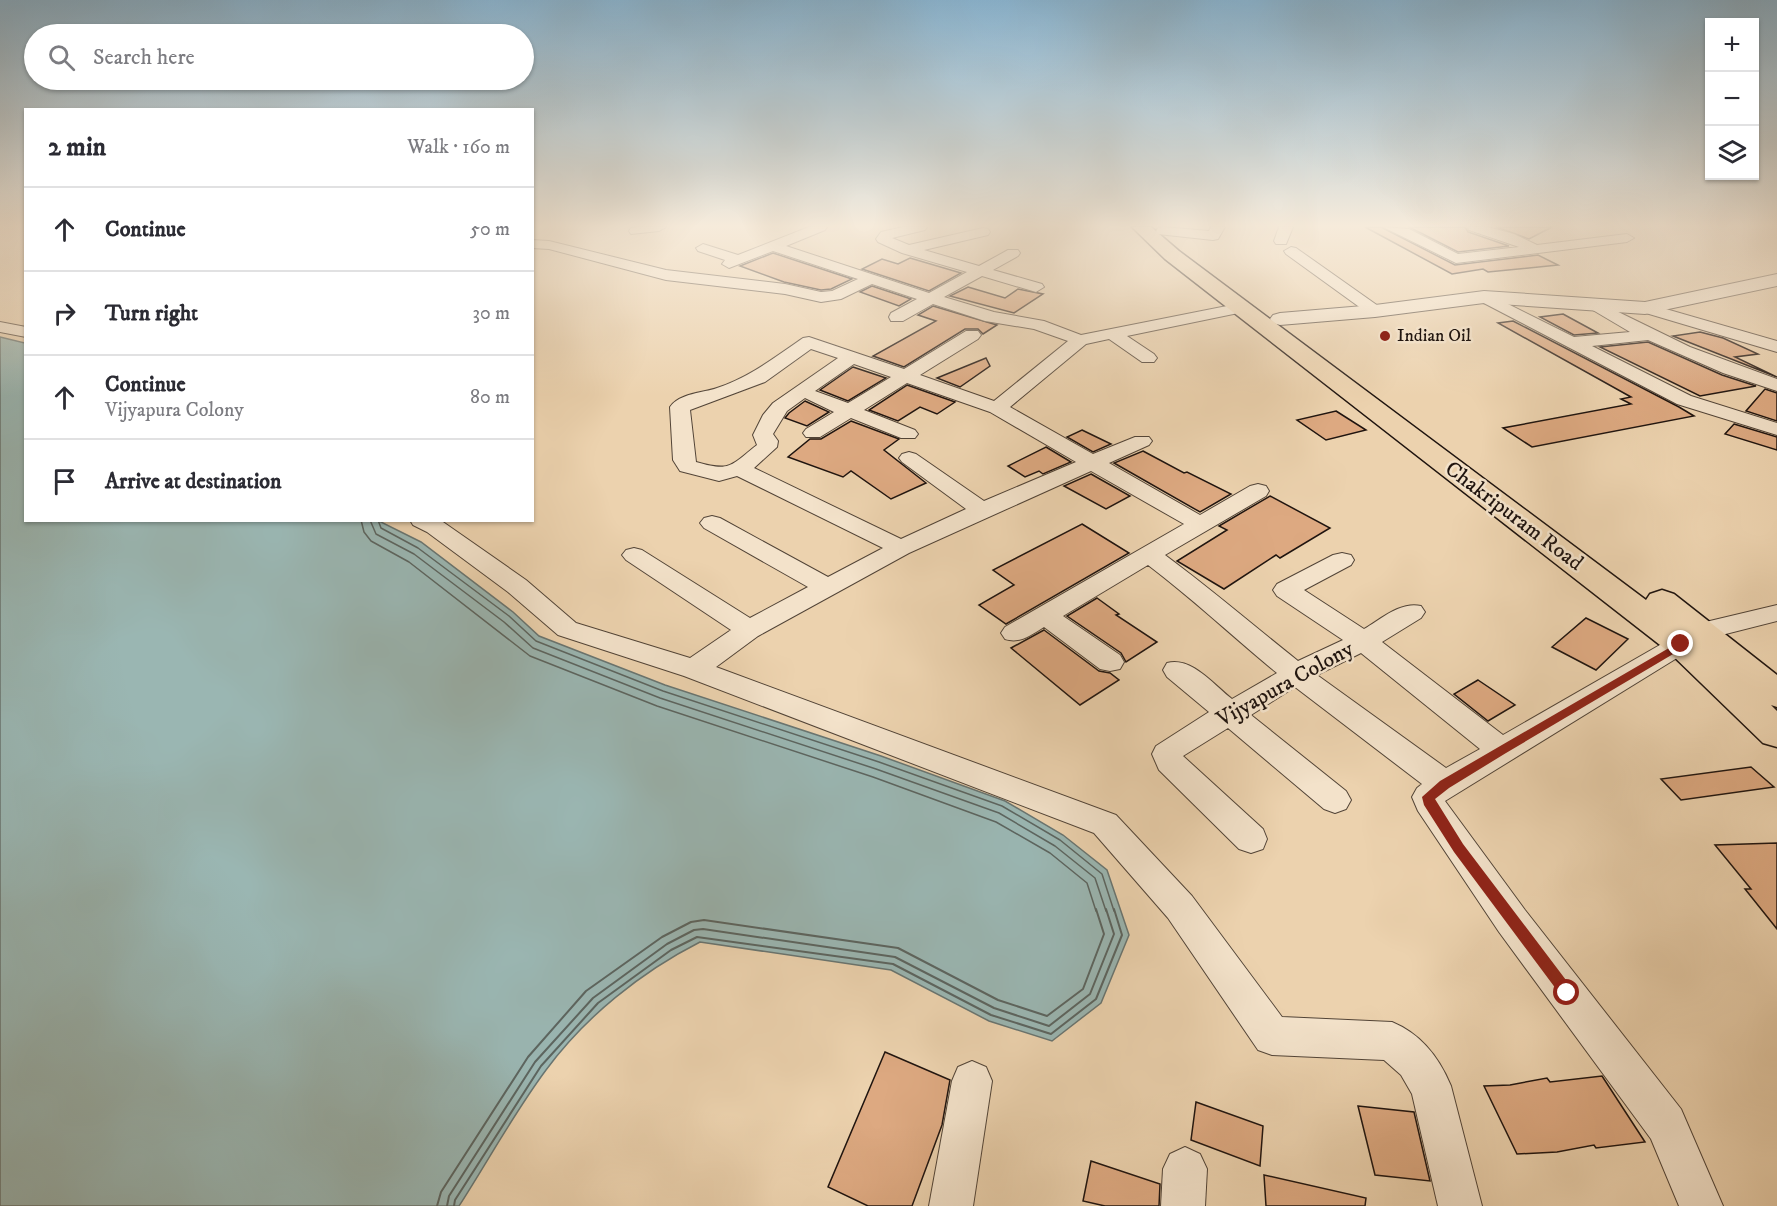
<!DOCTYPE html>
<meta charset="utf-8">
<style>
:root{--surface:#fff;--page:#f7f7f7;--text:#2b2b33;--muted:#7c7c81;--line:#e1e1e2}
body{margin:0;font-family:"IM FELL DW Pica",serif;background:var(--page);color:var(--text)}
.controls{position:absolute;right:18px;top:18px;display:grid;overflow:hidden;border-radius:0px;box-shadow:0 2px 4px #0004}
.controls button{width:54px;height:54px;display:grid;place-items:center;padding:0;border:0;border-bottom:2px solid var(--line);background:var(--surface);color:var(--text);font:30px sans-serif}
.stop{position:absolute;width:18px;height:18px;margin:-14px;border:4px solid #8f2418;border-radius:50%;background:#fff}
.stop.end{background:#8f2418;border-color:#fff;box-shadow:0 2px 6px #0008}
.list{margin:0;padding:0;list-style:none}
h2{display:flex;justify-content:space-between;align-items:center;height:78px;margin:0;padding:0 24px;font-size:26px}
h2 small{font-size:20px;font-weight:400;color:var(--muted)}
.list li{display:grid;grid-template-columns:39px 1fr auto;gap:18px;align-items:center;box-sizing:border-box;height:84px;padding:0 24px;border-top:2px solid var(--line)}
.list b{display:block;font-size:22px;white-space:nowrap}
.list p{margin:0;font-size:20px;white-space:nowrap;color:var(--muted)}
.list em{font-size:20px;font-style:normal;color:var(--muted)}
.icon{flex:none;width:33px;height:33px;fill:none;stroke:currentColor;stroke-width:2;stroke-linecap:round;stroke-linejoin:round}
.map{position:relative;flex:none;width:1777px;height:1206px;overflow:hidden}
.search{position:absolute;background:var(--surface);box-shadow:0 2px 4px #0004;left:24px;top:24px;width:510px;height:66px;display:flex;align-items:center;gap:15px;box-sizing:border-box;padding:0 21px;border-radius:33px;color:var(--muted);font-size:22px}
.panel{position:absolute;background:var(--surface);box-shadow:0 2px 4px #0004;left:24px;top:108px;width:510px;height:414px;border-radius:0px}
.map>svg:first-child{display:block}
.water{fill:#9ab6b2;stroke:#697571;stroke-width:1.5}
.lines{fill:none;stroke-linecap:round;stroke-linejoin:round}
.shore-far1{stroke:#5c6560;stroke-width:1.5}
.shore{stroke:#5c6560;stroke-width:2}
.building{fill:#dda981;stroke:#1f140f;stroke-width:1.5}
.minor-casing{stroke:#524437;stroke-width:2}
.tertiary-casing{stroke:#524437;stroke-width:2}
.primary-casing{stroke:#1f140f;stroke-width:3}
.minor{fill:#f3e2ca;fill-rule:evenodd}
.tertiary{fill:#f3e2ca;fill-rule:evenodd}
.primary{fill:#ecd2ae;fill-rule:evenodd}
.route{fill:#8f2418}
.poi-dot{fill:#8f2418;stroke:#f3e2ca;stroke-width:2}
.labels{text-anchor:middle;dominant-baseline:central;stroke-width:5;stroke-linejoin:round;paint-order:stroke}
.far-poi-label{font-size:18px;fill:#1f140f;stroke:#f3e2ca;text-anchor:start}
.street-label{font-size:22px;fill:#1f140f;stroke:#f3e2ca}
</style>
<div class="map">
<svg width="1777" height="1206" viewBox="0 0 1777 1206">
<rect width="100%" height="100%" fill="#ecd2ae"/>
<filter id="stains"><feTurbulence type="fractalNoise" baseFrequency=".00333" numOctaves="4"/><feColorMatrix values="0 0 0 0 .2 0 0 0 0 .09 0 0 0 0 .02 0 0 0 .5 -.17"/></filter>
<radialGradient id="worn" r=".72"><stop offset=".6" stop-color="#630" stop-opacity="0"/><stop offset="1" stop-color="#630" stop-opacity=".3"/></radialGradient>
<path class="water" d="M0 337 25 343 26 520 379 521 421 542 513 612 539 636 665 685 881 756 1005 801 1063 835 1107 870 1129 935 1101 1003 1052 1041 989 1021 891 970 700 942C641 972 585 1017 546 1070 514 1113 488 1161 459 1206H0Z"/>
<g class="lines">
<g class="shore-far1">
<path d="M361 520 364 532 371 541 409 562 530 656 657 706 873 777 996 822 1050 853 1087 883 1096 911"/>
<path d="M370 520 376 534 414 554 504 622 533 648 660 698 876 769 999 813 1055 846 1095 878 1106 911"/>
<path d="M378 520 381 528 418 548 509 616 536 641 663 691 879 762 1002 806 1060 840 1102 874 1114 911"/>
</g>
<g class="shore">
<path d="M437 1206 441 1192 528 1057 586 991 662 937 691 922 704 920 898 948 998 1000 1047 1016 1083 989 1104 934 1096 909"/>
<path d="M447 1206 449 1196 535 1062 593 998 667 944 694 930 703 929 895 957 994 1008 1049 1026 1090 994 1114 934 1106 909"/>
<path d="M454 1206 455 1200 541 1066 598 1003 671 950 697 937 893 964 991 1015 1051 1034 1096 999 1122 935 1114 909"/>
</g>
</g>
<g class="building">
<path d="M1365 227H1381L1455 265 1538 255 1558 265 1488 272 1483 269 1452 274Z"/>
<path d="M1409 227H1465L1468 232 1509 246 1458 252Z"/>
<path d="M1496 227H1552L1529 239Z"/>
<path d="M773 253 852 279 831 289 821 290 784 282 740 266Z"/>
<path d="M910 258 961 273 929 291 862 269 882 259 898 264Z"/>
<path d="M872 286 911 299 899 306 860 292Z"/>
<path d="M968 287 1005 298 1018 289 1043 294 1014 313 950 296Z"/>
<path d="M933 306 997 325 983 334 978 329H965L904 367 873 356 936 321 918 315Z"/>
<path d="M1563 314 1598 333 1574 335 1540 317Z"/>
<path d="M1513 321 1679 407 1694 416 1532 447 1503 428 1631 404 1621 399 1631 397 1498 323Z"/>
<path d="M1700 332 1723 338 1758 354 1735 357 1777 377 1673 336Z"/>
<path d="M1648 342 1722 375 1756 386 1700 396 1600 347Z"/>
<path d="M986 358 990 366 960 387 937 378Z"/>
<path d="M853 367 886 378 848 401 820 390Z"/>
<path d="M907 385 955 402 937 414 920 407 898 421 869 410Z"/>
<path d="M1765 389 1777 393V421L1746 411Z"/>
<path d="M805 401 829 412 807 426 785 418 789 413Z"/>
<path d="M1336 411 1366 430 1326 440 1297 420Z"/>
<path d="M851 421 899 439 884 450 926 483 891 499 851 471 843 477 788 457 810 439H821Z"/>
<path d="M1734 424 1777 437V450L1725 434Z"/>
<path d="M1082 430 1111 444 1093 452 1067 437Z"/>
<path d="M1046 447 1071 462 1043 474 1039 471 1025 477 1008 466Z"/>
<path d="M1143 451 1184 473 1187 472 1231 494 1200 512 1114 463Z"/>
<path d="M1091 474 1130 496 1106 509 1064 486Z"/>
<path d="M1270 496 1330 528 1280 558 1276 555 1224 589 1177 561 1227 530 1219 526Z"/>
<path d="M1082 524 1129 553 1006 624 979 605 1014 585 993 570Z"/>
<path d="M1097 598 1119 614 1116 615 1157 642 1126 662 1121 653 1067 616Z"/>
<path d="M1586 618 1628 639 1596 670 1552 647Z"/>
<path d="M1044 630 1099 671 1110 673 1119 680 1080 705 1011 648Z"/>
<path d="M1478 680 1515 705 1488 721 1454 694Z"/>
<path d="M1751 767 1774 787 1681 800 1661 779Z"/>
<path d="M1777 843V929L1745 889H1751L1715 845Z"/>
<path d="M885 1052 950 1080 942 1125 912 1206H868L828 1187Z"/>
<path d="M1602 1076 1645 1142 1596 1148 1594 1145 1557 1152 1517 1154 1484 1086 1510 1085 1547 1078 1550 1082Z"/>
<path d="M1196 1102 1263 1126 1260 1166 1191 1140Z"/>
<path d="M1358 1106 1414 1112 1430 1181 1375 1175Z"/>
<path d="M1091 1161 1160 1184 1159 1206H1105L1083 1201Z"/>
<path d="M1264 1175 1366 1198 1365 1206H1266Z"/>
</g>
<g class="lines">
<defs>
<g id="minor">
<path d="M637 227H666L659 231 631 234 629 231 631 228Z"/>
<path d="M809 227H827L825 230 786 246 929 293 967 272 902 253 878 242 876 239 881 232 903 227H927L925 230 892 238 909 245 983 228 988 229 990 232 988 235 924 250 979 266 1008 250H1018L1020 253 1018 256 993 270 1042 284 1044 287 1036 292 982 276 944 297 994 312 1044 321 1081 335 1242 303 1248 305 1250 308 1248 311 1127 336 1154 354 1157 358 1154 362H1142L1109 339 1086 344 1010 407 1093 454 1135 437H1149L1152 441 1149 445 1109 463 1200 515 1250 486 1258 484 1266 486 1269 491 1266 496 1165 555C1211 589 1254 626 1298 661L1343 640 1277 596 1273 590 1277 584 1333 555 1342 553 1351 555 1354 560 1351 565 1304 590 1364 629C1381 619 1401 601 1421 606L1425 612 1421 618 1382 642 1503 735 1672 638 1681 635 1690 638 1694 644 1690 650 1445 801 1525 910 1681 1109 1723 1206H1679L1651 1139 1499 932 1418 811 1412 797 1417 788 1422 784 1295 687 1251 715 1346 791 1351 800 1346 809 1335 813 1324 809 1228 728 1183 756 1263 829 1267 839 1263 849 1251 853 1239 849 1159 770 1152 754 1156 746 1209 712 1167 677 1163 670 1167 663C1191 656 1214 685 1232 699L1277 673C1233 637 1193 599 1148 565L1063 616 1120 655 1124 662 1120 669 1110 671 1100 669 1044 627C1031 635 1020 644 1005 639L1001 633 1005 627 1184 524 1091 471 909 553 758 636 716 667 1116 815 1192 896 1282 1017 1392 1022C1421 1034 1439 1057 1451 1086L1482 1206H1438L1412 1094 1401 1075 1384 1060 1272 1055 1258 1050 1168 918 1094 833 684 676 558 635 508 592 427 532 413 525 410 520 443 522 526 580 576 623 690 658 731 630 626 560 622 555 626 550 634 548 642 550 750 618 808 587 704 528 700 523 704 518 712 516 720 518 828 577 883 548 737 476 719 481 680 471 673 460 670 407C680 393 703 393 717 388 750 377 775 357 803 338L809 337 904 369 966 331H978L981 335 978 339 920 375 994 401 1068 341 1034 329 985 321 933 304 903 321H891L889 317 891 313 917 299 872 284 841 299 821 302 785 294 666 280 549 249 532 248V240L549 241 666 270 785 284 821 292 832 291 858 279 773 251 729 268 722 264 725 260 698 251 696 248 703 244 738 255ZM811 349 838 358 773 403 763 415 753 435 757 445C730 466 731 472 696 462L690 410 765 382ZM854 364 891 377 848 403 815 391ZM907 383 990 412 1076 462 984 501 916 454 909 452 902 454 899 458 902 462 966 509 901 539 754 468 777 447 778 441 773 434 787 411 805 398 834 412 806 429 803 433 806 437H820L851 418 901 438H915L918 434 915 430 864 410ZM1361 653 1480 749 1446 768 1317 675Z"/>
<path d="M1163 227 1209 231 1211 227H1225L1218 239 1213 240 1158 234 1156 231 1158 228Z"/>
<path d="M1279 227H1293L1286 244H1276L1274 241Z"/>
<path d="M1383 227 1409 229 1458 254 1519 247 1469 230 1467 227H1488L1514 234 1537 245 1627 234 1634 238 1627 242 1456 263Z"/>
<path d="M1291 247 1296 248 1381 308 1383 311 1381 314H1369L1286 254 1284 251Z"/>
<path d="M1484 292 1574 337 1630 332 1586 306 1594 301 1600 303 1690 347 1777 379V391L1723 373 1648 340 1592 346 1691 396 1777 423V435L1677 404 1478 300 1476 297Z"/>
<path d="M1645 303 1777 341V352L1639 311 1637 308Z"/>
<path d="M0 322 26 327V337L0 332Z"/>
<path d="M1777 605V621L1702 640 1693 637 1689 631 1693 625Z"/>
<path d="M972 1061 986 1067 992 1081 973 1206H929L952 1081 958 1067Z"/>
<path d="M1185 1147 1200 1154 1207 1169 1205 1206H1161L1163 1169 1170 1154Z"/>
</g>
<path id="tertiary" d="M1777 274V286L1645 314 1484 303 1375 317 1280 325 1273 323 1270 319 1273 315 1280 313 1375 305 1484 291 1645 302Z"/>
<path id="primary" d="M1132 227H1151L1179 251 1646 600 1650 594 1662 590 1674 594 1777 675V707L1771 705 1777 711V747L1763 743 1669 652 1165 259Z"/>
</defs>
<use href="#minor" class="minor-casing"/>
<use href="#tertiary" class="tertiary-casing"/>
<use href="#primary" class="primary-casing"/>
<use href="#minor" class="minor"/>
<use href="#tertiary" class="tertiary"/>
<use href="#primary" class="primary"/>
</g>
<linearGradient id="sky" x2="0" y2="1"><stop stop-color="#89b5d2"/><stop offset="0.57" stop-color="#f6ebdb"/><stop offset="1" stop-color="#f6ebdb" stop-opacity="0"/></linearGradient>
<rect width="1777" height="396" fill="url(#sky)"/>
<path class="route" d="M1681 641 1685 642V647L1506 753 1449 788 1435 799 1463 844 1572 988 1574 993 1572 997 1567 999 1562 997 1454 852 1424 805 1422 797 1440 781Z"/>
<circle class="poi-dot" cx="1385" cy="336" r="6"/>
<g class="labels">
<g class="far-poi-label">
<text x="1397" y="336">Indian Oil</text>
</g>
<g class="street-label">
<text transform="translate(1514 516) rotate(37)">Chakripuram Road</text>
<text transform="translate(1285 684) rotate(-29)">Vijyapura Colony</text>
</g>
</g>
<rect width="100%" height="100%" filter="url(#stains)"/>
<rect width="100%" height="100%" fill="url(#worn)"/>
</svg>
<div class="controls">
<button>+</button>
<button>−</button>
<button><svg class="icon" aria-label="layers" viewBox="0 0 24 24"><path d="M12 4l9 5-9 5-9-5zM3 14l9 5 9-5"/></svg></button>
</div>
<div class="stop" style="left:1567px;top:993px"></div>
<div class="stop end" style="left:1681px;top:644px"></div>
<div class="search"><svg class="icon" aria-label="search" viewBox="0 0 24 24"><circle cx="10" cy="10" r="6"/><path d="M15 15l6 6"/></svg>Search here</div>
<section class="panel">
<h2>2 min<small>Walk · 160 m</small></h2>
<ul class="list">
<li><svg class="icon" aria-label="ahead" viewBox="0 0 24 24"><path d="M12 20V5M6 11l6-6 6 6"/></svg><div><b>Continue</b></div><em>50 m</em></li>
<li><svg class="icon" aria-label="right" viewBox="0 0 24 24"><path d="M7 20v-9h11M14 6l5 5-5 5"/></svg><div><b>Turn right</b></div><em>30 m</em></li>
<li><svg class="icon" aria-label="ahead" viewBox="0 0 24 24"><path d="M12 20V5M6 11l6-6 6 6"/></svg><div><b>Continue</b><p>Vijyapura Colony</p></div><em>80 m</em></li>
<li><svg class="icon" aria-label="arrive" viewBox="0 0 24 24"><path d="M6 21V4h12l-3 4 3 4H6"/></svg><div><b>Arrive at destination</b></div></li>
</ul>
</section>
</div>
